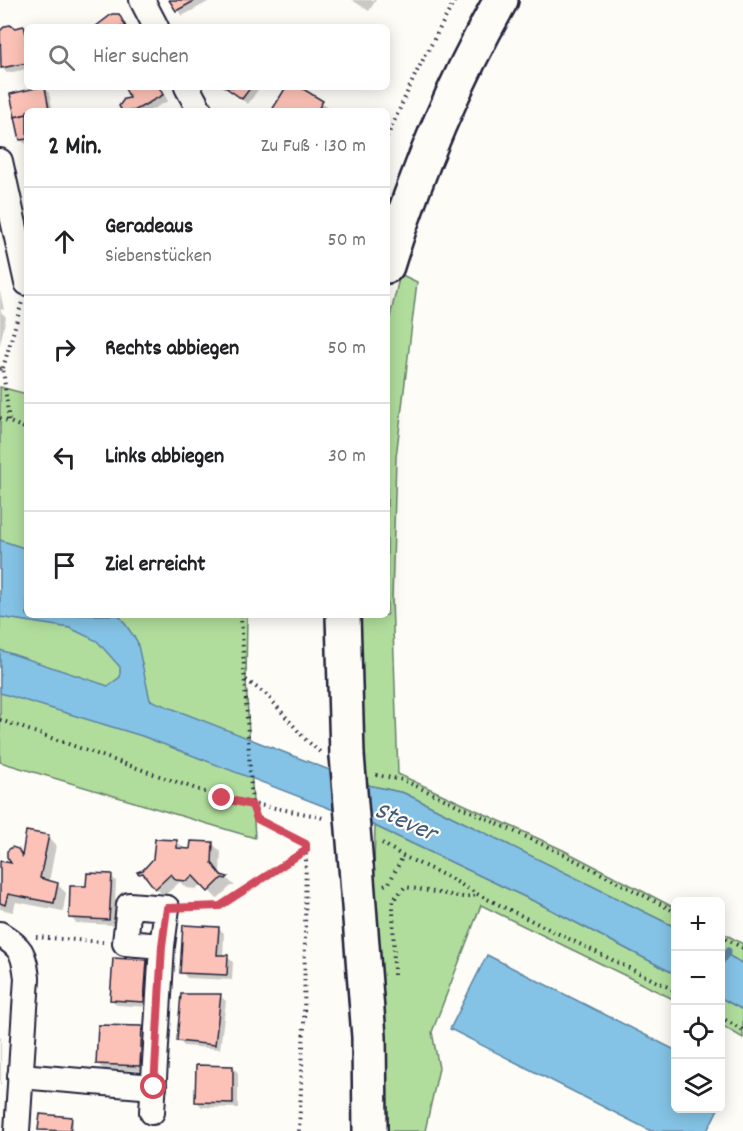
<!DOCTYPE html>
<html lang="de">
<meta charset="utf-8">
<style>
:root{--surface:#fff;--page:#f6f6f6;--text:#202124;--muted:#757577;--line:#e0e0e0}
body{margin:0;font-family:Dekko,sans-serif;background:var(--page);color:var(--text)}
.controls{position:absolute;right:18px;bottom:18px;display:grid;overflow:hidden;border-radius:9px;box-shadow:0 3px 15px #0003}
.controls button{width:54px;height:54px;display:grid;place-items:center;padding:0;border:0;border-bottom:2px solid var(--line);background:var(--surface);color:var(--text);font:30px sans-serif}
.stop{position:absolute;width:18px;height:18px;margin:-14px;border:4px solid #d1495b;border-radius:50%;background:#fff}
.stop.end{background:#d1495b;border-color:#fff;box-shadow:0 2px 6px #0008}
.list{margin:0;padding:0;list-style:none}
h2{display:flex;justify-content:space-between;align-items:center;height:78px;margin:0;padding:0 24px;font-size:26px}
h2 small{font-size:20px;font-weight:400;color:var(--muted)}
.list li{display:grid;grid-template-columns:39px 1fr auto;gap:18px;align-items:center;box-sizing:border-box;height:108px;padding:0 24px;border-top:2px solid var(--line)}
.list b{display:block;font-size:22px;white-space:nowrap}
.list p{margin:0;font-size:20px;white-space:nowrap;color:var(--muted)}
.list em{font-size:20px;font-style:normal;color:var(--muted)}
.icon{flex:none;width:33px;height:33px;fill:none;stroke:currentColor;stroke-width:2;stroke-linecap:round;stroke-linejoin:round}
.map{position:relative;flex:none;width:743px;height:1131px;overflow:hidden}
.search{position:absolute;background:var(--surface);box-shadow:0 3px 15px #0003;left:24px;top:24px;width:366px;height:66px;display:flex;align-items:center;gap:15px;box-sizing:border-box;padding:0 21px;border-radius:9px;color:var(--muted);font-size:22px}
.panel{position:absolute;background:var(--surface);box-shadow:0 3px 15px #0003;left:24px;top:108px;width:366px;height:510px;border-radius:9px}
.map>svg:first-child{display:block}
.green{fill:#b0dd9c;stroke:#69806c;stroke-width:1.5}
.water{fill:#84c3e5;stroke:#5d83a1;stroke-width:1.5}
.shadow{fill:#0003}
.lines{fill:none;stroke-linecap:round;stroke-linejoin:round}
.stream{stroke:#5d83a1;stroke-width:7}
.building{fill:#fdc2b7;stroke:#22223b;stroke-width:1.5}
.minor-casing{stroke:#22223b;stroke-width:28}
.secondary-casing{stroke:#22223b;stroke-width:38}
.path{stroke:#22223b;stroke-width:4;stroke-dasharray:1.5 4.5;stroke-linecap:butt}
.minor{stroke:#fdfcf7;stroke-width:24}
.secondary{stroke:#fdfcf7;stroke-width:33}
.secondary-bridge-casing{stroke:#22223b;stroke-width:38;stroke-linecap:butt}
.secondary-bridge{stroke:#fdfcf7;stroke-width:33}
.route{stroke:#d1495b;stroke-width:8}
.labels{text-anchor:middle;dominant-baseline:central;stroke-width:4.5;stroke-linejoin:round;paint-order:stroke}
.water-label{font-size:26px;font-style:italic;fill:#445a76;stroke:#fdfcf7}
</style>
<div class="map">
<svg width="743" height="1131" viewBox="0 0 743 1131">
<rect width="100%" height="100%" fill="#fdfcf7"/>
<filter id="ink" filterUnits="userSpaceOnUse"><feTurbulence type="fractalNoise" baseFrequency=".0167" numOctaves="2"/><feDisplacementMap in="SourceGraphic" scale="12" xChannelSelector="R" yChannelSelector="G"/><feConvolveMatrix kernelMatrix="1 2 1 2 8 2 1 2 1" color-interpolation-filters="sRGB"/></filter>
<g filter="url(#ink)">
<g class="green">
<path d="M400 274 417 282 396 457 392 599 398 774 563 850 675 908V927L404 793 368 785 364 765 357 615H387V330Z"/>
<path d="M0 387 27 394V615H247L246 680 255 838 0 762Z"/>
<path d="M375 826 540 904 675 974V1000L481 905 432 1032 439 1068 425 1131H384L373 906Z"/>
<path d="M721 932 743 944V964L721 951Z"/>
<path d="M721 998 743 1010V1038L721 1025Z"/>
</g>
<g class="water">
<path d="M0 540 27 549V615H119L137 641 150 700 368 785 404 793 675 927V974L540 904 375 826 142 736 0 693V650L108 686 120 677V667L97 641 70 628 0 617Z"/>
<path d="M721 951 743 964V1010L721 998Z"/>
<path d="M487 955 675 1050 676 1108 718 1109 707 1131H651L450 1029Z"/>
</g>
<g class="shadow">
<path d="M171 0H207L208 2 182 16Z"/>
<path d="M352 0H376L369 11Z"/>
<path d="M24 28 27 31V69L7 73 2 68 0 59V33Z"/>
<path d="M126 87H160L168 101 149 111H124L132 99Z"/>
<path d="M224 87H260L248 104Z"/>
<path d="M288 87H297L328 108 326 111H276Z"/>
<path d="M44 88 49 93 53 111H27V145L21 140 12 95Z"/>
<path d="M0 291 4 310 1 309V312L6 317 0 345Z"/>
<path d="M48 837 56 845 49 882 57 884 66 893 63 911 16 902 13 912 0 909V862L14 865 17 850 24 856Z"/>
<path d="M177 841 185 850H192L213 844 221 852 220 872 235 886H231L217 899 202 883 196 889 186 888 180 882 164 896 139 872H144Z"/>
<path d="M111 876 116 881 114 925 76 923 70 917Z"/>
<path d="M218 928 224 933 223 957H227L233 962 232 980 187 978 182 972Z"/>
<path d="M146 961 152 967 149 1007 117 1005 112 1000Z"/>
<path d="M220 996 226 1001 220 1049 184 1046 179 1040Z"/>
<path d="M142 1028 147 1033 145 1071 103 1069 97 1063Z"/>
<path d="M0 1037 1 1038V1084H0Z"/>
<path d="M233 1067 238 1073V1108L202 1107 197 1102Z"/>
<path d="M71 1118 73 1121V1131H42L40 1129Z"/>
</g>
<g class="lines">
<path class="stream" d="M720 963 728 951"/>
</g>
<g class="building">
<path d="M169 0H196L176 11Z"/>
<path d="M112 14H119L126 27H95Z"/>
<path d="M10 25 15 28 24 26 27 38V63L1 68 0 31 5 26Z"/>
<path d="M40 87H45L49 109 27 111V114L15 117 10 94Z"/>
<path d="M124 87H159L163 95 134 111H122L119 106 124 99 130 98Z"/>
<path d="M225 87H251L242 99Z"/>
<path d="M286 87H300L323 101 317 111H275L272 110Z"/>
<path d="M27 114V139L20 140 15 117Z"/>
<path d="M26 831 49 835 40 878 58 883 54 903 8 894 5 905 0 903V861L11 863 7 857V851L12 847 18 849 22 856Z"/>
<path d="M155 839 177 840V848L190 849 191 841 213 842 212 863 221 875 228 877 226 879 222 878 208 892 193 876 187 881 176 880 171 874 155 889 143 873 139 874 137 872 143 870 153 859Z"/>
<path d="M87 873 112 874 109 920 69 918 70 886H86Z"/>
<path d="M183 925 219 927 217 955H228L227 975 180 973Z"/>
<path d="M113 958 147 960 144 1002 110 1000Z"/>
<path d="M181 994H221L215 1045 177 1041Z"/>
<path d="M98 1025 142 1026 140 1066 96 1064Z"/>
<path d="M196 1065 233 1066V1103L195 1102Z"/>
<path d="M40 1114 72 1117 70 1131 38 1130Z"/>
</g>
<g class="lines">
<defs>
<g id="minor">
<path d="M142 0 156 27"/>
<path d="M187 87 200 111"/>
<path d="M0 161 27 283"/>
<path d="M0 934C22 948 24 953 27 978L17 1131"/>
<path d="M20 1076 154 1087"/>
<path d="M152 1112 162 946 125 943 129 905 167 908 162 946"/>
</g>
<g id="secondary">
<path d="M387 266C416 173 453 85 501 0"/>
<path d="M343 615 347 755"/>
<path d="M356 866 369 1037 370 1131"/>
</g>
</defs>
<use href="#minor" class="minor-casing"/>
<use href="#secondary" class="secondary-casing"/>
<g class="path">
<path d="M387 137 416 73 455 0"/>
<path d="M3 368 22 302"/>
<path d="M0 369 3 368 9 422"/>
<path d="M0 418 27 429"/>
<path d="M241 615 252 805 257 819 306 844 304 1026 299 1131"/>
<path d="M246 680 267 695 305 739 320 752"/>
<path d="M0 720 222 798 317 816 325 819"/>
<path d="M376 775 403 780 561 853 676 912"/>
<path d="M382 843 403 856 448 877 479 895 676 991"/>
<path d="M384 885 389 883 403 856"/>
<path d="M188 907 220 906 306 850"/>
<path d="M720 936 743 948"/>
<path d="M36 937 103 942"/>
<path d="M394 975 393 900 405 887 463 897 478 895"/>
<path d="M720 1017 743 1030"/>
</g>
<use href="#minor" class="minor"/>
<use href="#secondary" class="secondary"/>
<defs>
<path id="secondary-bridge" d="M347 755 356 866"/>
</defs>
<use href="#secondary-bridge" class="secondary-bridge-casing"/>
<use href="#secondary-bridge" class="secondary-bridge"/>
</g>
</g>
<g class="lines" filter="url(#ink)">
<path class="route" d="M154 1087 162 946 167 908 220 906 306 850V844L257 819 252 805 222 798"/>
</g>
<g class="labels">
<g class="water-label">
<text transform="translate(405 823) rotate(24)">Stever</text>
</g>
</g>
</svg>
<div class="controls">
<button>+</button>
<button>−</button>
<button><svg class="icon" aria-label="locate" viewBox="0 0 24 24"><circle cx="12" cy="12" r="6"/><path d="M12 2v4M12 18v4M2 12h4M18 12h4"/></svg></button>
<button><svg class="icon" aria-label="layers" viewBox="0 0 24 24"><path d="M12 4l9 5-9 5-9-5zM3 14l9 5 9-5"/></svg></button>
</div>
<div class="stop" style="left:154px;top:1087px"></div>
<div class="stop end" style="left:222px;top:798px"></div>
<div class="search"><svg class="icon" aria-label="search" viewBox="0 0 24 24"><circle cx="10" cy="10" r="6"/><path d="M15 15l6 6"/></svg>Hier suchen</div>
<section class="panel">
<h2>2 Min.<small>Zu Fuß · 130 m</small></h2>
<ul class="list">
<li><svg class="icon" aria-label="ahead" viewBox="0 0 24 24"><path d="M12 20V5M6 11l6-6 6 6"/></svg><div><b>Geradeaus</b><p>Siebenstücken</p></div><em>50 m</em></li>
<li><svg class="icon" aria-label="right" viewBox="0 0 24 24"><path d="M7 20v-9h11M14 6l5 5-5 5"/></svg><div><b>Rechts abbiegen</b></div><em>50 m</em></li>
<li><svg class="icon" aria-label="left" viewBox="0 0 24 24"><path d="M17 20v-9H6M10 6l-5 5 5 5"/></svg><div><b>Links abbiegen</b></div><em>30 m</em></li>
<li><svg class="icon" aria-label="arrive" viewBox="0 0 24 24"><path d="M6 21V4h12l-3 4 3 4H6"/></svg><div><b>Ziel erreicht</b></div></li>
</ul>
</section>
</div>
